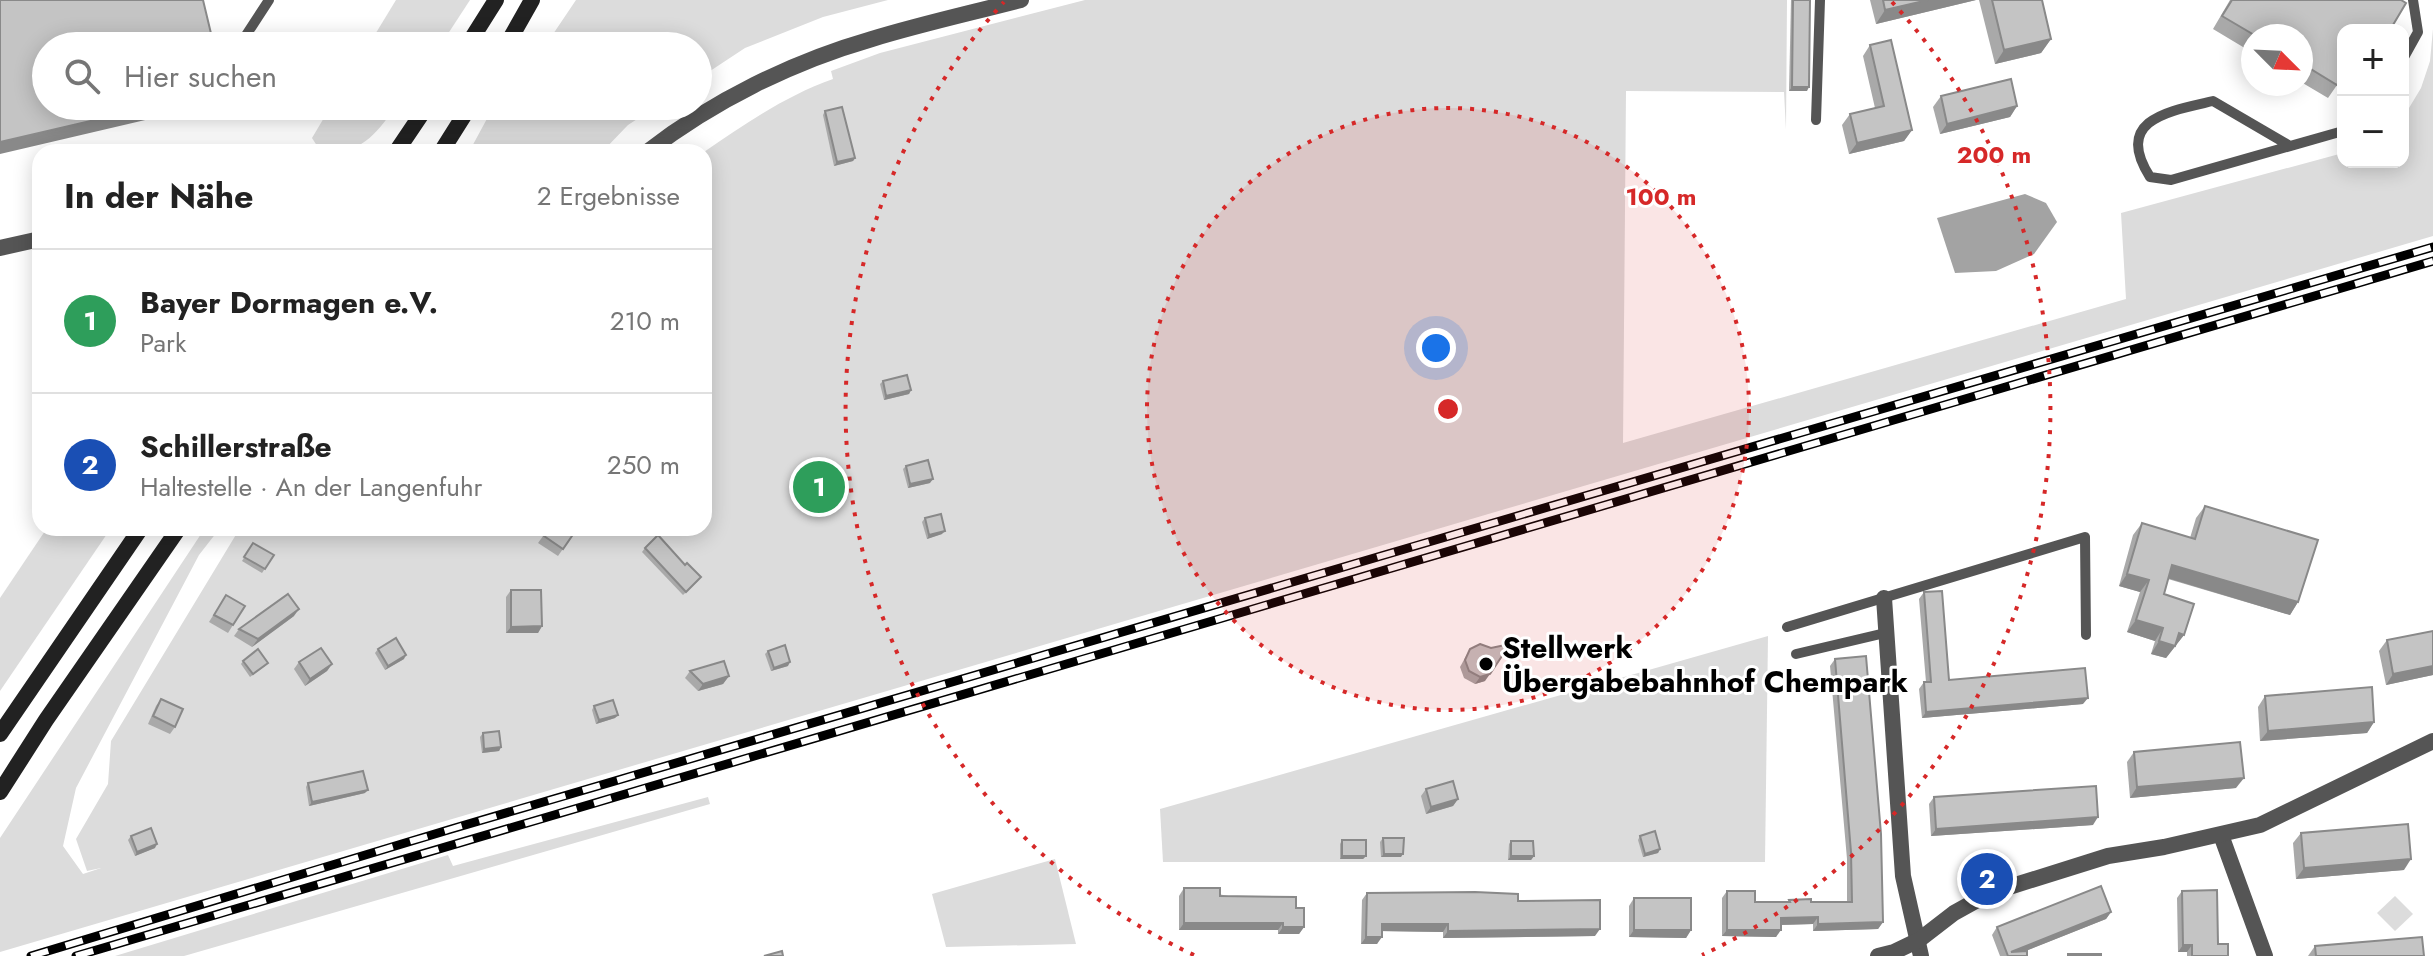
<!DOCTYPE html>
<html lang="de">
<meta charset="utf-8">
<style>
:root{--surface:#fff;--page:#f6f6f6;--text:#222;--muted:#767676;--line:#e0e0e0;--accent:#0f766e}
body{margin:0;font-family:Jost,sans-serif;background:var(--page);color:var(--text)}
.controls{position:absolute;right:24px;top:24px;display:grid;overflow:hidden;border-radius:16px;box-shadow:0 4px 20px #0003}
.controls button{width:72px;height:72px;display:grid;place-items:center;padding:0;border:0;border-bottom:2px solid var(--line);background:var(--surface);color:var(--text);font:40px sans-serif}
.compass{position:absolute;left:2241px;top:24px;width:72px;height:72px;border-radius:50%;background:var(--surface);box-shadow:0 4px 20px #0003;rotate:114deg}
.you{position:absolute;left:1436px;top:348px;width:28px;height:28px;margin:-20px;border:6px solid #fff;border-radius:50%;background:#1a73e8;box-shadow:0 0 0 12px #1a73e833}
.badge{display:grid;place-items:center;width:52px;height:52px;border-radius:50%;background:var(--accent);color:#fff;font-size:26px;font-weight:700}
.pin{position:absolute;translate:-50% -50%;border:4px solid #fff;box-shadow:0 2px 8px #0006}
.list{margin:0;padding:0;list-style:none}
h2{display:flex;justify-content:space-between;align-items:center;height:104px;margin:0;padding:0 32px;font-size:34px}
h2 small{font-size:26px;font-weight:400;color:var(--muted)}
.list li{display:grid;grid-template-columns:52px 1fr auto;gap:24px;align-items:center;box-sizing:border-box;height:144px;padding:0 32px;border-top:2px solid var(--line)}
.list b{display:block;font-size:30px;white-space:nowrap}
.list p{margin:0;font-size:26px;white-space:nowrap;color:var(--muted)}
.list em{font-size:26px;font-style:normal;color:var(--muted)}
.icon{flex:none;width:44px;height:44px;fill:none;stroke:currentColor;stroke-width:2;stroke-linecap:round;stroke-linejoin:round}
.map{position:relative;flex:none;width:2433px;height:956px;overflow:hidden}
.search{position:absolute;background:var(--surface);box-shadow:0 4px 20px #0003;left:32px;top:32px;width:680px;height:88px;display:flex;align-items:center;gap:20px;box-sizing:border-box;padding:0 28px;border-radius:44px;color:var(--muted);font-size:30px}
.panel{position:absolute;background:var(--surface);box-shadow:0 4px 20px #0003;left:32px;top:144px;width:680px;height:392px;border-radius:24px}
.map>svg:first-child{display:block}
.green{fill:#dcdcdc}
.water{fill:#a3a3a3}
.lines{fill:none;stroke-linecap:round;stroke-linejoin:round}
.lane{stroke:#555;stroke-width:10}
.street{stroke:#555;stroke-width:16}
.secondary{stroke:#222;stroke-width:16}
.rail-casing{stroke:#000;stroke-width:9}
.rail{stroke:#fff;stroke-width:6;stroke-dasharray:18;stroke-linecap:butt}
.wall{fill:#a9a9a9}
.shaded-wall{fill:#898989}
.building{fill:#c4c4c4;stroke:#898989;stroke-width:2}
.ring{fill:none;stroke:#d62828;stroke-width:4;stroke-dasharray:4 8}
.poi-dot{fill:#000;stroke:#fff;stroke-width:3}
.labels{text-anchor:middle;dominant-baseline:central;stroke-width:6;stroke-linejoin:round;paint-order:stroke}
.poi-label{font-size:30px;font-weight:bold;fill:#000;stroke:#fff;text-anchor:start}
.centre{fill:#d62828;stroke:#fff;stroke-width:4}
.ring-label{font-size:24px;text-anchor:middle;font-weight:bold;fill:#d62828;stroke:#fff;stroke-width:6;stroke-linejoin:round;paint-order:stroke}
</style>
<div class="map">
<svg width="2433" height="956" viewBox="0 0 2433 956">
<rect width="100%" height="100%" fill="#fff"/>
<g class="green">
<path d="M396 0H470L440 46H368Z"/>
<path d="M576 0H888L823 17 745 48 698 79V46H545Z"/>
<path d="M1085 0H1787L1786 130 1784 92 1626 91 1623 443 2126 299 2121 213 2343 153V162H2403V118L2421 88 2430 61 2433 29V236L0 952V838L205 528H220L199 555 76 788 63 846 83 874 101 868 87 871 76 839 108 784 111 741 240 528H704V152C745 124 785 96 833 79L831 71 880 53Z"/>
<path d="M331 106H396C373 138 363 152 321 152L312 138Z"/>
<path d="M497 106H657L628 125 602 152H469L489 115Z"/>
<path d="M47 528H111L0 691V598Z"/>
<path d="M1768 636 1765 862H1163L1160 809Z"/>
<path d="M708 797 710 804 184 956H115L448 855 453 866Z"/>
<path d="M1055 859 1076 944 946 947 932 894Z"/>
<path d="M2395 896 2413 914 2395 931 2377 913Z"/>
</g>
<path class="water" d="M2025 194 2046 203 2057 222 2034 254 1996 271 1955 273 1937 218Z"/>
<g class="lines">
<g class="lane">
<path d="M239 46 269 0"/>
<path d="M2403 59 2418 32 2413 0"/>
<path d="M1816 120 1820 0"/>
<path d="M2290 146 2213 101C2170 111 2113 119 2150 177L2171 180 2343 131"/>
<path d="M1787 627 2085 537 2086 635"/>
<path d="M1796 654 1885 633"/>
</g>
<g class="street">
<path d="M647 152C713 101 792 62 872 39 921 24 971 13 1021 0"/>
<path d="M0 248 40 239"/>
<path d="M1884 598 1903 876 1921 956"/>
<path d="M2221 835 2265 956"/>
<path d="M1878 956 1894 952 1919 940 1954 913 1990 893 2108 856 2164 847 2260 825 2433 741"/>
</g>
<g class="secondary">
<path d="M467 46 496 0"/>
<path d="M506 46 532 0"/>
<path d="M396 152 427 106"/>
<path d="M441 152 470 106"/>
<path d="M0 734 141 528"/>
<path d="M0 792 46 720 179 528"/>
</g>
<defs>
<g id="rail">
<path d="M31 956 448 830 2433 247"/>
<path d="M76 956 2433 261"/>
</g>
</defs>
<use href="#rail" class="rail-casing"/>
<use href="#rail" class="rail"/>
</g>
<g class="wall">
<path d="M1791 0H1810L1807 91H1789Z"/>
<path d="M1870 0H1976L1876 24Z"/>
<path d="M1979 0H2042L2051 39 2041 53 1995 64Z"/>
<path d="M2230 0H2401L2343 30 2337 85 2328 98 2301 82V36H2253V53L2213 29Z"/>
<path d="M1870 45 1912 130 1904 141 1849 154 1842 125 1850 114 1875 108 1863 56Z"/>
<path d="M1941 96 2017 106 2010 117 1940 134 1933 107Z"/>
<path d="M825 111 855 158 853 161 834 166 823 115Z"/>
<path d="M883 381 911 390 909 394 884 400 880 384Z"/>
<path d="M906 466 930 483 908 488 903 469Z"/>
<path d="M2205 506 2298 602 2290 615 2168 579 2164 594 2184 635 2166 658 2151 654 2155 641 2127 632 2140 592 2119 586 2133 535 2142 523 2190 538 2196 518Z"/>
<path d="M925 518 942 534 927 539 922 522Z"/>
<path d="M549 528 574 533 558 556 538 543Z"/>
<path d="M253 543 274 555 262 573 242 561Z"/>
<path d="M645 548 685 565 698 581 683 595 642 552Z"/>
<path d="M511 590 542 626 538 633H506V597Z"/>
<path d="M1924 592 1949 680 2083 704 1922 718 1919 689 1924 682H1926L1919 599Z"/>
<path d="M226 595 233 625 228 633 209 622Z"/>
<path d="M294 616 252 647 234 636 239 629Z"/>
<path d="M2433 631V675L2386 685 2379 651 2387 640Z"/>
<path d="M1491 648 1485 681 1475 684 1464 678 1460 667 1470 649Z"/>
<path d="M378 649 404 659 385 670 375 653Z"/>
<path d="M768 651 788 666 771 671 765 654Z"/>
<path d="M1835 659 1883 922 1878 929 1813 931V924L1781 925 1776 937 1722 936V898L1727 891 1755 902H1787L1789 900 1811 902H1847V859L1830 666Z"/>
<path d="M243 661 265 666 250 677 241 664Z"/>
<path d="M299 662 332 664 327 671 305 686 294 669Z"/>
<path d="M690 671 729 676 723 684 698 691 685 678Z"/>
<path d="M2265 696 2374 722 2367 733 2260 741 2258 707Z"/>
<path d="M161 699 175 727 170 734 148 724 156 706Z"/>
<path d="M594 706 618 715 615 718 596 724 592 710Z"/>
<path d="M483 733 501 747 499 751 482 753 480 737Z"/>
<path d="M2134 752 2236 788 2130 798 2127 762Z"/>
<path d="M308 783 365 793 309 806 306 787Z"/>
<path d="M1426 789 1458 799 1453 806 1426 814 1421 796Z"/>
<path d="M1934 797 2093 825 1931 836 1929 804Z"/>
<path d="M2301 833 2404 870 2296 879 2293 843Z"/>
<path d="M131 836 155 848 135 856 128 840Z"/>
<path d="M1640 836 1660 849 1658 853 1643 857 1638 840Z"/>
<path d="M1383 838 1401 857H1381L1380 842Z"/>
<path d="M1342 840 1366 856 1363 859H1340V844Z"/>
<path d="M1511 841 1534 856 1531 860H1508L1509 844Z"/>
<path d="M1184 888 1296 908 1304 927 1299 934H1278V930H1179V896Z"/>
<path d="M2182 891 2218 944 2228 956H2187V952H2178L2177 898Z"/>
<path d="M1367 893 1518 901 1595 936 1443 938V932L1382 931 1377 944H1361L1362 900Z"/>
<path d="M1634 898 1691 930 1686 938 1629 937V906Z"/>
<path d="M2111 912 2106 919 2025 951 2027 956H2000L1992 935 1997 927Z"/>
<path d="M2315 946 2424 956H2308Z"/>
</g>
<g class="shaded-wall">
<path d="M1928 0H1976L1876 24 1885 10Z"/>
<path d="M2051 39 2041 53 1995 64 2004 50Z"/>
<path d="M1792 87H1809L1807 91H1789Z"/>
<path d="M155 106H205L0 154V142Z"/>
<path d="M2017 106 2010 117 1940 134 1947 124Z"/>
<path d="M1912 130 1904 141 1849 154 1857 143Z"/>
<path d="M855 158 853 161 834 166 837 162Z"/>
<path d="M911 390 909 394 884 400 886 396Z"/>
<path d="M933 479 930 483 908 488 910 484Z"/>
<path d="M945 531 942 534 927 539 929 535Z"/>
<path d="M2172 565 2298 602 2290 615 2164 577Z"/>
<path d="M2127 574 2149 580 2140 592 2119 586Z"/>
<path d="M299 609 294 616 252 647 258 639Z"/>
<path d="M2136 620 2163 628 2155 641 2127 632Z"/>
<path d="M542 626 538 633H506L511 627Z"/>
<path d="M2179 633 2184 635 2166 658 2151 654 2159 641Z"/>
<path d="M406 655 404 659 385 670 388 666Z"/>
<path d="M790 662 788 666 771 671 774 668Z"/>
<path d="M332 664 327 671 305 686 310 679Z"/>
<path d="M2433 666V675L2386 685 2393 674Z"/>
<path d="M1490 674 1485 681 1475 684 1480 677Z"/>
<path d="M729 676 723 684 698 691 703 684Z"/>
<path d="M2088 698 2083 704 1922 718 1926 712Z"/>
<path d="M618 715 615 718 596 724 599 720Z"/>
<path d="M2374 722 2367 733 2260 741 2268 731Z"/>
<path d="M501 747 499 751 482 753 484 749Z"/>
<path d="M2244 778 2236 788 2130 798 2137 787Z"/>
<path d="M368 790 365 793 309 806 312 802Z"/>
<path d="M1458 799 1453 806 1426 814 1431 807Z"/>
<path d="M2098 817 2093 825 1931 836 1936 829Z"/>
<path d="M157 844 155 848 135 856 137 852Z"/>
<path d="M1660 849 1658 853 1643 857 1645 854Z"/>
<path d="M1384 854H1403L1401 857H1381Z"/>
<path d="M1342 856H1366L1363 859H1340Z"/>
<path d="M1511 856H1534L1531 860H1508Z"/>
<path d="M2411 859 2404 870 2296 879 2304 868Z"/>
<path d="M2111 912 2106 919 2013 956 2011 952Z"/>
<path d="M1818 917 1813 924 1776 925 1781 918Z"/>
<path d="M1883 922 1878 929 1813 931 1818 924Z"/>
<path d="M1184 923H1283L1278 930H1179Z"/>
<path d="M1382 924H1448L1443 932 1377 931Z"/>
<path d="M1283 927H1304L1299 934H1278Z"/>
<path d="M1600 929 1595 936 1443 938 1448 931Z"/>
<path d="M1634 930H1691L1686 938 1629 937Z"/>
<path d="M1727 930H1781L1776 937 1722 936Z"/>
<path d="M1366 937H1382L1377 944H1361Z"/>
<path d="M2183 945H2192L2187 952H2178Z"/>
</g>
<g class="building">
<path d="M0 0H203L214 46H46V106H155L0 142Z"/>
<path d="M1793 0H1810L1809 87H1792Z"/>
<path d="M1883 0H1928L1885 10Z"/>
<path d="M1992 0H2042L2051 39 2004 50Z"/>
<path d="M2232 0H2401L2406 3 2390 30H2343V75L2337 85 2301 63V36H2256L2222 16Z"/>
<path d="M1891 40 1912 130 1857 143 1850 114 1884 106 1870 45Z"/>
<path d="M2011 79 2017 106 1947 124 1941 96Z"/>
<path d="M842 107 855 158 837 162 825 111Z"/>
<path d="M907 375 911 390 886 396 883 381Z"/>
<path d="M928 460 933 479 910 484 906 466Z"/>
<path d="M2205 506 2318 540 2298 602 2172 565 2164 594 2194 604 2184 635 2179 633 2175 646 2159 641 2163 628 2136 620 2149 580 2127 574 2142 523 2195 539Z"/>
<path d="M941 514 945 531 929 535 925 518Z"/>
<path d="M549 528H567L574 533 563 549 544 536Z"/>
<path d="M658 535 685 565 687 563 701 577 686 592 645 548Z"/>
<path d="M253 543 274 555 265 569 244 557Z"/>
<path d="M511 590H541L542 626 511 627Z"/>
<path d="M1942 591 1949 680 2085 668 2088 698 1926 712 1924 682H1931L1924 592Z"/>
<path d="M288 594 299 609 258 639 239 629Z"/>
<path d="M226 595 245 606 233 625 214 615Z"/>
<path d="M2433 631V666L2393 674 2387 640Z"/>
<path d="M396 638 406 655 388 666 378 649Z"/>
<path d="M1480 644 1491 648 1510 644 1490 674 1480 677 1469 671 1465 660 1470 649Z"/>
<path d="M785 645 790 662 774 668 768 651Z"/>
<path d="M321 648 332 664 310 679 299 662Z"/>
<path d="M258 649 268 663 253 674 243 661Z"/>
<path d="M1866 656 1881 834 1883 922 1818 924V917L1781 918V930H1727V891H1755V902H1790L1789 900 1811 899V902H1852L1851 852 1835 659Z"/>
<path d="M724 661 729 676 703 684 690 671Z"/>
<path d="M2372 687 2374 722 2268 731 2265 696Z"/>
<path d="M161 699 183 709 175 727 153 716Z"/>
<path d="M613 700 618 715 599 720 594 706Z"/>
<path d="M499 731 501 747 484 749 483 733Z"/>
<path d="M2240 742 2244 778 2137 787 2134 752Z"/>
<path d="M363 771 368 790 312 802 308 783Z"/>
<path d="M1453 781 1458 799 1431 807 1426 789Z"/>
<path d="M2096 786 2098 817 1936 829 1934 797Z"/>
<path d="M2408 824 2411 859 2304 868 2301 833Z"/>
<path d="M151 828 157 844 137 852 131 836Z"/>
<path d="M1655 831 1660 849 1645 854 1640 836Z"/>
<path d="M1383 838H1404L1403 854H1384Z"/>
<rect x="1342" y="840" width="24" height="16"/>
<path d="M1511 841H1533L1534 856H1511Z"/>
<path d="M2101 886 2111 912 2011 952 2027 951V956H2008L1997 927Z"/>
<path d="M1184 888H1220V896L1296 897V908H1304V927H1283V923H1184Z"/>
<path d="M2217 890 2218 944H2228V956H2192V945H2183L2182 891Z"/>
<path d="M1475 892 1518 894V901L1600 900V929L1448 931V924H1382V937H1366L1367 893Z"/>
<rect x="1634" y="898" width="57" height="32"/>
<path d="M2422 937 2424 956H2316L2315 946Z"/>
<path d="M782 951 783 956H764Z"/>
<rect x="2068" y="954" width="33" height="2"/>
</g>
<circle cx="1448" cy="409" r="301" fill="#d62828" fill-opacity=".12"/>
<g class="ring">
<circle cx="1448" cy="409" r="301"/>
<path d="M1194 955A602 602 0 0 1 1004 2M1892 2A602 602 0 0 1 1702 955"/>
</g>
<circle class="poi-dot" cx="1486" cy="664" r="8"/>
<g class="labels">
<g class="poi-label">
<text x="1502" y="647">Stellwerk<tspan x="1502" dy="34">Übergabebahnhof Chempark</tspan></text>
</g>
</g>
<circle cx="1448" cy="409" r="12" class="centre"/>
<g class="ring-label">
<text x="1994" y="163">200 m</text>
<text x="1661" y="205">100 m</text>
</g>
</svg>
<div class="controls">
<button>+</button>
<button>−</button>
</div>
<svg class="compass" viewBox="-18 -18 36 36"><path d="M0-13l5 13h-10z" fill="#e53935"/><path d="M0 13l5-13h-10z" fill="#767676"/></svg>
<div class="you"></div>
<div class="pin badge" style="left:819px;top:487px;background:#2e9e5b">1</div>
<div class="pin badge" style="left:1987px;top:879px;background:#1a4fb4">2</div>
<div class="search"><svg class="icon" aria-label="search" viewBox="0 0 24 24"><circle cx="10" cy="10" r="6"/><path d="M15 15l6 6"/></svg>Hier suchen</div>
<section class="panel">
<h2>In der Nähe<small>2 Ergebnisse</small></h2>
<ul class="list">
<li><span class="badge" style="background:#2e9e5b">1</span><div><b>Bayer Dormagen e.V.</b><p>Park</p></div><em>210 m</em></li>
<li><span class="badge" style="background:#1a4fb4">2</span><div><b>Schillerstraße</b><p>Haltestelle · An der Langenfuhr</p></div><em>250 m</em></li>
</ul>
</section>
</div>
